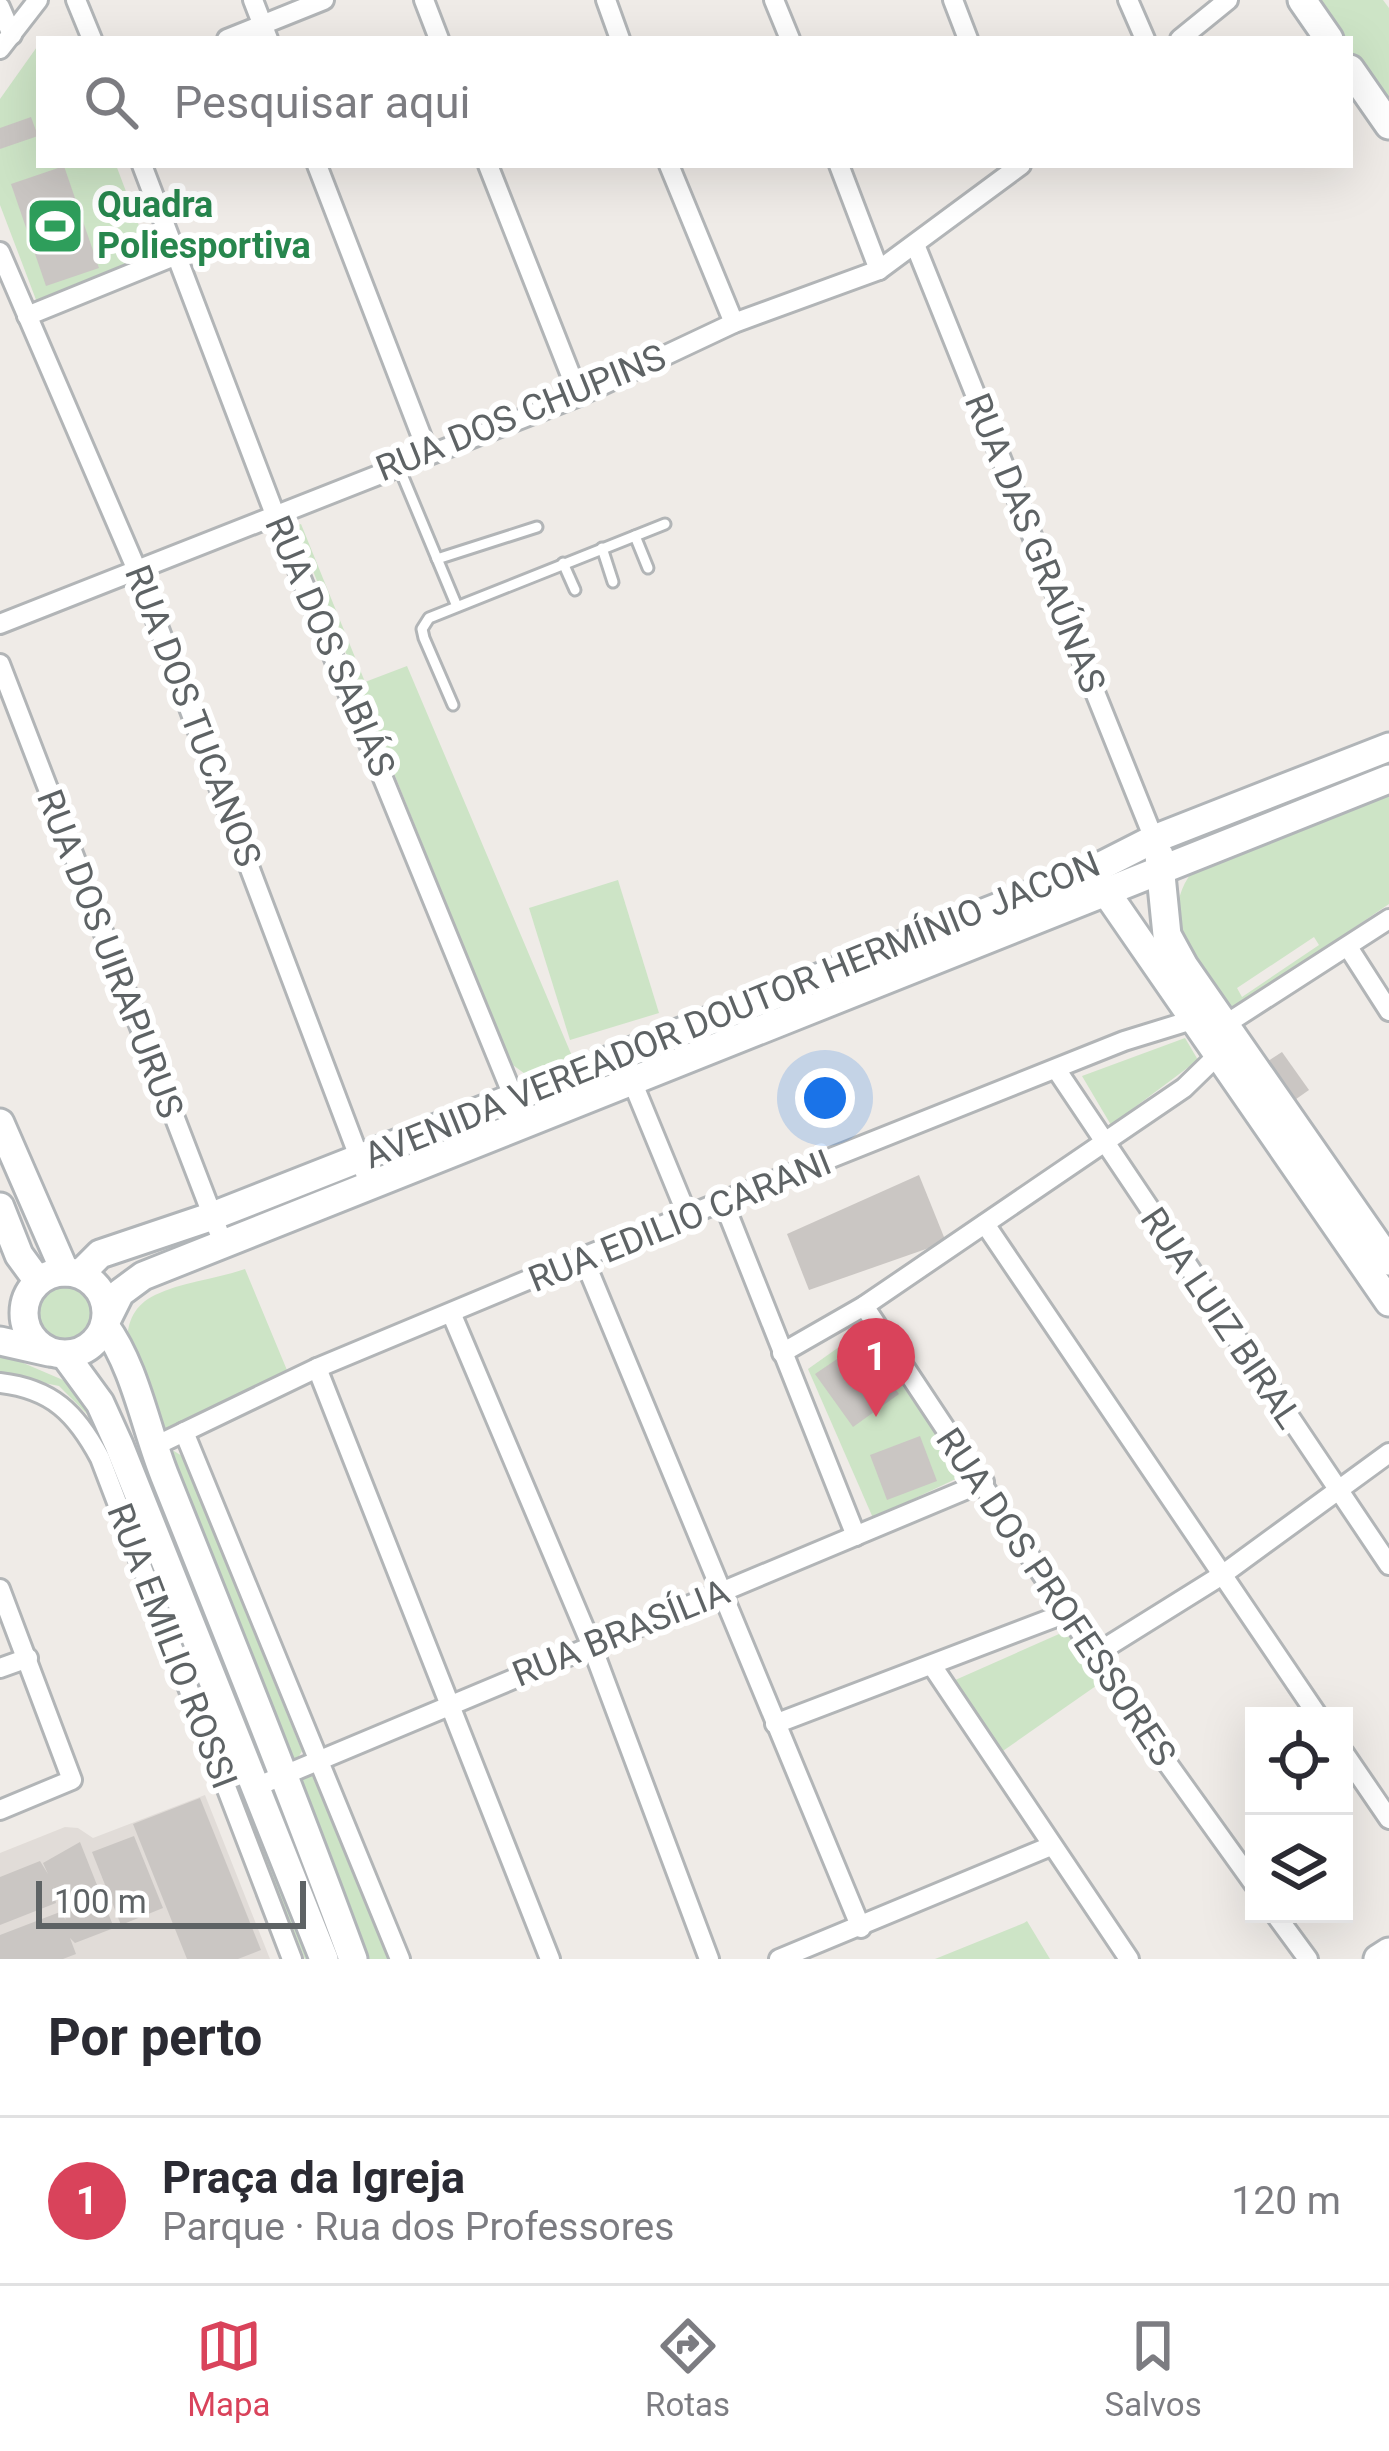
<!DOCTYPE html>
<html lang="pt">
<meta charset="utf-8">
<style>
:root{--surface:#fff;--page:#f7f7f7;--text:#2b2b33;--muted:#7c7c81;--line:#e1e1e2;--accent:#d9435b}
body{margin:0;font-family:Roboto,sans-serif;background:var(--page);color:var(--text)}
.controls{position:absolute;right:36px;bottom:36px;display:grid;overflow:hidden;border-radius:0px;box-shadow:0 12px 48px #0002}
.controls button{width:108px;height:108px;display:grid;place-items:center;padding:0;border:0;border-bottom:3px solid var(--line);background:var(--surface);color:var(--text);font:60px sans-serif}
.scale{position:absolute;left:36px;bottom:30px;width:270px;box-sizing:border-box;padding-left:12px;border:6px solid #5e6365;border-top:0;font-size:33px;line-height:42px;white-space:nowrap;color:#5e6365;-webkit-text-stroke:9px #fff;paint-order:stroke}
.you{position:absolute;left:825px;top:1098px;width:42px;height:42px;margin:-30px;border:9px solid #fff;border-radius:50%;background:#1a73e8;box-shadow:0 0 0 18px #1a73e833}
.badge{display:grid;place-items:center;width:78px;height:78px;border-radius:50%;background:var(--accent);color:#fff;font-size:39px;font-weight:700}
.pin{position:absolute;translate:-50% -99px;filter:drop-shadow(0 3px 6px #0008)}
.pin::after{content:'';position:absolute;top:63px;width:42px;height:36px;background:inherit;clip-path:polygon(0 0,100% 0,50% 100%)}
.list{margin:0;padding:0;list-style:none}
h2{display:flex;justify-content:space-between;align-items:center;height:156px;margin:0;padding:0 48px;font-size:51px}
h2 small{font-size:39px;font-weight:400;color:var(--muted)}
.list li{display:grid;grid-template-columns:78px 1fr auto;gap:36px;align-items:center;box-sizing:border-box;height:168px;padding:0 48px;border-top:3px solid var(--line)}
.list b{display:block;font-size:45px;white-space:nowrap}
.list p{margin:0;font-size:39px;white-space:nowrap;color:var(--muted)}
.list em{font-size:39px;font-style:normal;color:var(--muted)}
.icon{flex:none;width:66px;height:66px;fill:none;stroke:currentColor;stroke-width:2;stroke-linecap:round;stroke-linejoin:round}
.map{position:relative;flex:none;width:1389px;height:1959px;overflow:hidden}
.search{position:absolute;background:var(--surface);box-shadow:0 12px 48px #0002;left:36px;right:36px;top:36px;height:132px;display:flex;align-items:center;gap:30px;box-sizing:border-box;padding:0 42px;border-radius:0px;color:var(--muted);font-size:45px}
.sheet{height:324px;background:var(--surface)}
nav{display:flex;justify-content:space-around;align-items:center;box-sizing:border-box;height:168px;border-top:3px solid var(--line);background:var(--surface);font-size:33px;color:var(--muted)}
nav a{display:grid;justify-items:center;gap:6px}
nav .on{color:var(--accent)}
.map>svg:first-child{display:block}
.education{fill:#e1dcd8}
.green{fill:#cde4c6;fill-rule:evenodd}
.building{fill:#cac6c3}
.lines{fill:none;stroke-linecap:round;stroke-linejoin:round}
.lane-casing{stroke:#b2b5b7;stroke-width:15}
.street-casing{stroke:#b2b5b7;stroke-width:24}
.secondary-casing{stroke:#b1b5b8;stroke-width:33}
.lane{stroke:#fff;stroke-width:9}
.street{stroke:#fff;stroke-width:18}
.secondary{stroke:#fff;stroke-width:27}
.labels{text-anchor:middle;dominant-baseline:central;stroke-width:12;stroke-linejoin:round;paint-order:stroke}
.leisure-label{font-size:36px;font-weight:bold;fill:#27864d;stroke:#fff;text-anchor:start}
.street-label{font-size:36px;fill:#5e6365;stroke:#fff}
</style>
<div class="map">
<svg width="1389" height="1959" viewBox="0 0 1389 1959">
<rect width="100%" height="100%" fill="#efebe7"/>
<path class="education" d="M205 1795 270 1959H0V1853L65 1827 78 1828 93 1838Z"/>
<g class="green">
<path d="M1316 0H1383L1389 8V106L1350 50V39H1343Z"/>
<path d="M39 44V165H116L152 260 38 305 0 205V99Z"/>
<path d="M301 524 365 682 407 666 572 1056 528 1076 510 1063 295 526Z"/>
<path d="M1389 786V904L1229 1013C1197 967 1151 918 1197 866ZM1314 937 1319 945 1242 997 1237 988Z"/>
<path d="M618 880 659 1013 570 1040 529 908Z"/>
<path d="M1185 1038 1198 1060 1111 1125 1082 1076Z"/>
<path d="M245 1269 289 1375 157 1440C143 1400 99 1322 155 1295 182 1282 216 1279 245 1269Z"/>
<circle cx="63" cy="1312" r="33"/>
<path d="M863 1330 959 1466 960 1477 873 1518 808 1369Z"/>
<path d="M0 1353 77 1386 87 1395 318 1959H305L87 1414 59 1386 0 1374Z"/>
<path d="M174 1451 182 1456 302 1751 294 1765 169 1452Z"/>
<path d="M1059 1634 1072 1638 1103 1681 1000 1753 953 1681Z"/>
<path d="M309 1772 313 1777 388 1959H365L295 1777Z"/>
<path d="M1027 1921 1050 1959H935L1024 1923Z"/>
</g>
<g class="building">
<path d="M31 117 38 136 0 149V128Z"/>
<path d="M64 166 99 268 46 286 11 184Z"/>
<path d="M1282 1052 1309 1090 1289 1104 1262 1065Z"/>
<path d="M919 1175 946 1242 809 1290 787 1234Z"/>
<path d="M862 1342 899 1394 853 1427 815 1374Z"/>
<path d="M920 1436 937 1481 887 1500 870 1455Z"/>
<path d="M200 1798 261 1950 238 1959H187L133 1824Z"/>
<path d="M134 1836 163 1908 121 1925 92 1852Z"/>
<path d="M80 1842 114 1928 75 1943 70 1938 76 1954 63 1959H0V1935L60 1912 66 1920 53 1887 56 1903 0 1925V1877L40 1861 48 1874 43 1863Z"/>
</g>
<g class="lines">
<defs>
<g id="lane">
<path d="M398 465 456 604"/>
<path d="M635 536 648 568"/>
<path d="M602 548 613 582"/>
<path d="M437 559 537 527"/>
<path d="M563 563 575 590"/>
<path d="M453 705 424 638 422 629 429 618 665 524"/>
</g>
<g id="street">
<path d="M76 0 92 39"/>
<path d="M253 0 268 39"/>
<path d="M424 0 439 39"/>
<path d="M606 0 620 39"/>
<path d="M774 0 790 39"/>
<path d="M953 0 968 39"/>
<path d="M1128 0 1145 39"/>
<path d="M0 7 12 35"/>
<path d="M227 39 324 0"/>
<path d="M1180 39 1228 0"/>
<path d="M0 49 38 0"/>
<path d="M142 165 274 512 518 1108"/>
<path d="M317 165 428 453"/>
<path d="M488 165 579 396"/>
<path d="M669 165 734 323"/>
<path d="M839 165 879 270"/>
<path d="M916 247 1154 839"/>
<path d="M0 252 136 568 370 1186"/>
<path d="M27 316 177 255"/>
<path d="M0 624 579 396 734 323 879 270 1021 165"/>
<path d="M0 664 223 1243"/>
<path d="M1348 947 1389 1011"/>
<path d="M1223 1026 1389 919"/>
<path d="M1056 1069 1389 1565"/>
<path d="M632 1081 688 1217"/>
<path d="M723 1201 856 1536"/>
<path d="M985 1224 1318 1716"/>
<path d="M583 1257 861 1928"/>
<path d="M864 1306 1165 1760 1254 1884"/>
<path d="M452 1315 591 1644 709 1959"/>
<path d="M782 1353 864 1306 1184 1088 1222 1051"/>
<path d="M317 1368 550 1959"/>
<path d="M0 1383C52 1389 76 1413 100 1458L292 1959"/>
<path d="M184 1432 400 1959"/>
<path d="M153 1447 317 1368 583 1257 1124 1041 1202 1017"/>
<path d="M0 1589 72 1780 0 1810"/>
<path d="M1097 1653 1222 1575 1389 1453"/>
<path d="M933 1667 1129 1959"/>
<path d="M0 1668 28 1658"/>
<path d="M775 1724 1069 1612"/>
<path d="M1344 1753 1389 1819"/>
<path d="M258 1786 984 1482"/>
<path d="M1275 1914 1308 1959"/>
<path d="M779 1959 1051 1846"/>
</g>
<g id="secondary">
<path d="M1302 0 1329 39"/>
<path d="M1350 69 1389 125"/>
<path d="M1159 855 1167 935 1184 966 1389 1261"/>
<path d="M1097 879 1389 1302"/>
<path d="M0 1123 65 1272"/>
<path d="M0 1207 19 1255 38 1281"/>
<circle cx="65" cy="1313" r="41"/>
<path d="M80 1274 100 1254 210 1217 1093 870 1154 839 1389 747"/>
<path d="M106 1321 120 1293 143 1276 1389 779"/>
<path d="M105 1326C136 1368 146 1431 166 1479 230 1639 294 1798 353 1959"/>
<path d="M0 1341 49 1352"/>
<path d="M65 1355 100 1403 119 1445 324 1959"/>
<path d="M1378 1959 1389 1952"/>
</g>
</defs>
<use href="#lane" class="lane-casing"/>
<use href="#street" class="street-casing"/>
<use href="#secondary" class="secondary-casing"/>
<use href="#lane" class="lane"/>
<use href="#street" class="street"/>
<use href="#secondary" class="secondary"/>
</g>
<defs>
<symbol id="stadium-square" viewBox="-11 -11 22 22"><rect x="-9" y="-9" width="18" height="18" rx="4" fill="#2e9e5b" stroke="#fff"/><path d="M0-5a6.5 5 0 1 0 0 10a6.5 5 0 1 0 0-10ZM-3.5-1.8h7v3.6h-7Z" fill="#fff"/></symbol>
</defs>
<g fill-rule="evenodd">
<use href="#stadium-square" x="22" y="193" width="66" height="66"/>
</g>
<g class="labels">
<g class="leisure-label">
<text x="97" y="205">Quadra<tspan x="97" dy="41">Poliesportiva</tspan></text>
</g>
<g class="street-label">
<text transform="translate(521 413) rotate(-22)">RUA DOS CHUPINS</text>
<text transform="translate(1035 543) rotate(68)">RUA DAS GRAÚNAS</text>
<text transform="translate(330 646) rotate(67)">RUA DOS SABIÁS</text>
<text transform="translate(193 716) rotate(69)">RUA DOS TUCANOS</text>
<text transform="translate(110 954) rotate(69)">RUA DOS UIRAPURUS</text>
<text transform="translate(732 1010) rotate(-22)">AVENIDA VEREADOR DOUTOR HERMÍNIO JACON</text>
<text transform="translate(680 1221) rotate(-22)">RUA EDILIO CARANI</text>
<text transform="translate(1221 1318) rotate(56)">RUA LUIZ BIRAL</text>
<text transform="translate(1056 1597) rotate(56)">RUA DOS PROFESSORES</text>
<text transform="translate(621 1633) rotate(-22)">RUA BRASÍLIA</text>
<text transform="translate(172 1646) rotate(69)">RUA EMILIO ROSSI</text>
</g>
</g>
</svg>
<div class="controls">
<button><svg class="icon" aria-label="locate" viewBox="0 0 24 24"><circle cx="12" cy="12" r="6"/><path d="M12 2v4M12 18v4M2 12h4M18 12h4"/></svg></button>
<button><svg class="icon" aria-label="layers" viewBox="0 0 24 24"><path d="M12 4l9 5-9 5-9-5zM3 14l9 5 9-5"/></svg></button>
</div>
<div class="scale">100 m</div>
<div class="you"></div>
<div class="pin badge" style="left:876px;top:1417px">1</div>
<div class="search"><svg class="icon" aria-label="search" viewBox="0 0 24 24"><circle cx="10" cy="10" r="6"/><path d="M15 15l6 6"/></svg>Pesquisar aqui</div>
</div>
<section class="sheet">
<h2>Por perto<small></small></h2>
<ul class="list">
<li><span class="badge">1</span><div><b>Praça da Igreja</b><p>Parque · Rua dos Professores</p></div><em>120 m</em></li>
</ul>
</section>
<nav>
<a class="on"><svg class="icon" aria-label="map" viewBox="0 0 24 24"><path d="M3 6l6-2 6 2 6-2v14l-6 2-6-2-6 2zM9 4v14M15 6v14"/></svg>Mapa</a>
<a><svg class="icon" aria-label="directions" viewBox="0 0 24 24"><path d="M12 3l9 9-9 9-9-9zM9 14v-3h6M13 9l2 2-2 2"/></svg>Rotas</a>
<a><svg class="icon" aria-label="saved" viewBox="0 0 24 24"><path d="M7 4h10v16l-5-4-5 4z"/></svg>Salvos</a>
</nav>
